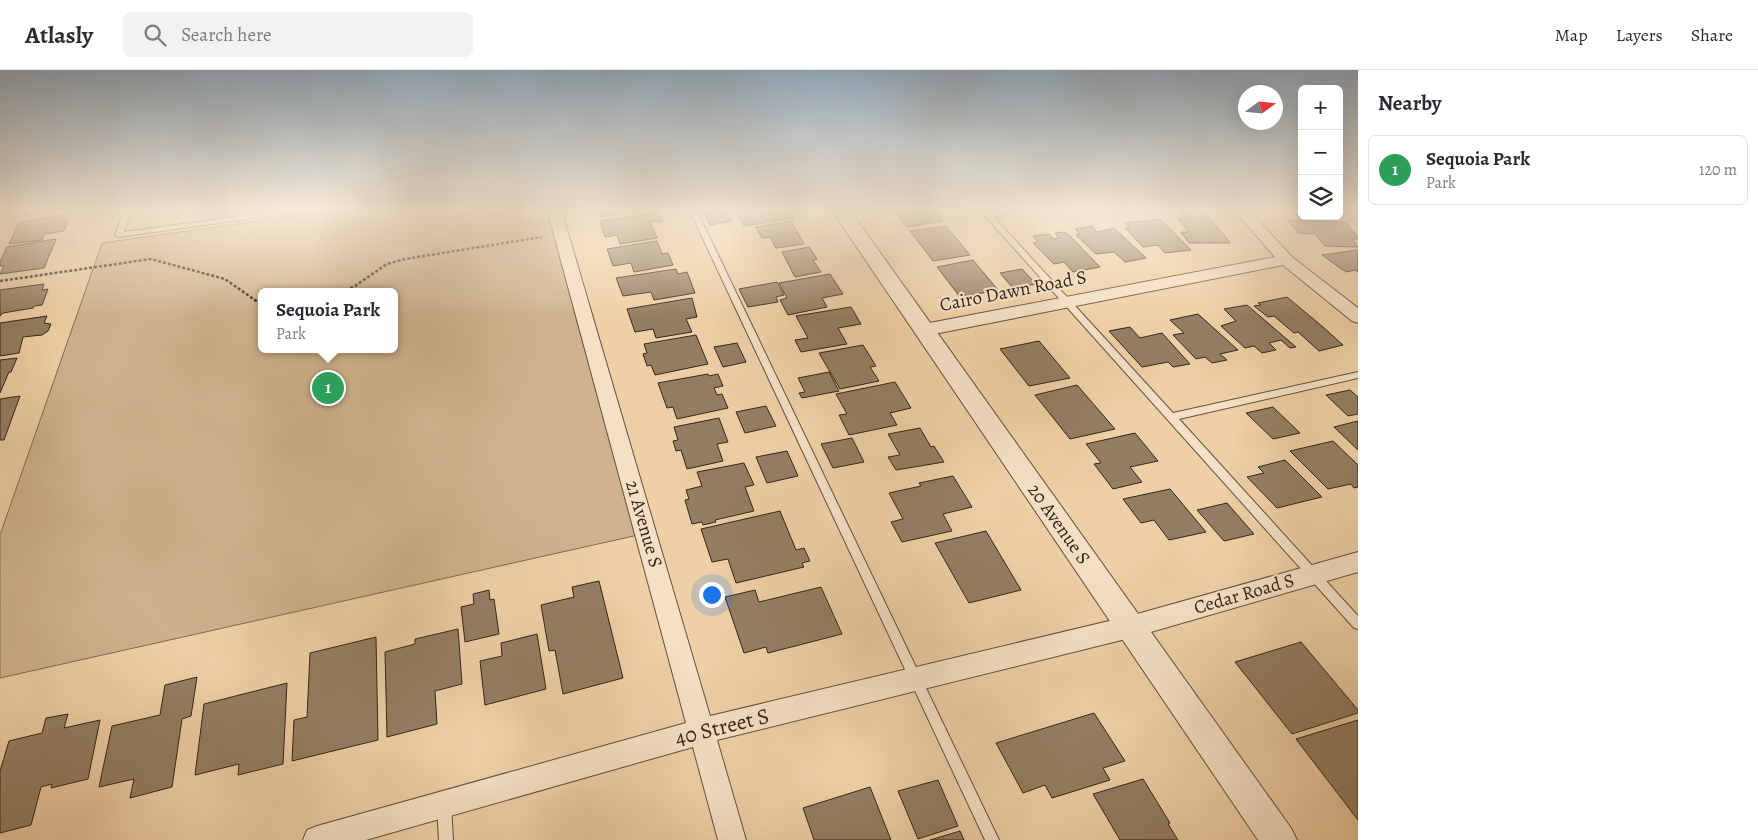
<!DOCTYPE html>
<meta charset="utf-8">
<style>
:root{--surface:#fff;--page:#f2f2f3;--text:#2b2b33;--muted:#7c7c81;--line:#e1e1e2;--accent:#7c3aed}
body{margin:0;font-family:Alegreya,serif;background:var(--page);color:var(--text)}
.controls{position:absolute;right:15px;top:15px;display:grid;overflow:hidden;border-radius:8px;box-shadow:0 5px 20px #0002}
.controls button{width:45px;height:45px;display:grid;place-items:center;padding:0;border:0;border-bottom:1px solid var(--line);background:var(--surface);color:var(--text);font:25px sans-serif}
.compass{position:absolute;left:1238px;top:15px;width:45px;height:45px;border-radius:50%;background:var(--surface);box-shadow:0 5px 20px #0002;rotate:75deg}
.you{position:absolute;left:711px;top:524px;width:18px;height:18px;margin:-12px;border:4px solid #fff;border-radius:50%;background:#1a73e8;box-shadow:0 0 0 8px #1a73e833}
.badge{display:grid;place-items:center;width:32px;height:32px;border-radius:50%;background:var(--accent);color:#fff;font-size:16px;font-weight:700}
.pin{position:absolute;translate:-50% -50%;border:2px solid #fff;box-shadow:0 1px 5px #0006}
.popup{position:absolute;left:258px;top:218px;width:140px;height:65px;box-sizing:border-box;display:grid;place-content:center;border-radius:8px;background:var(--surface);filter:drop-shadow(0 1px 4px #0005);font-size:16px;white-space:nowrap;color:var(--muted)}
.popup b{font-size:19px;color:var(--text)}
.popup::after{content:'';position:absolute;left:50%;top:100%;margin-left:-10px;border:10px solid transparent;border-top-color:var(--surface)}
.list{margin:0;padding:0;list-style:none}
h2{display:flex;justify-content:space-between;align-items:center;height:65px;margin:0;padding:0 20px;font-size:21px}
h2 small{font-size:16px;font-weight:400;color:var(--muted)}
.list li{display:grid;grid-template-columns:32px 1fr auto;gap:15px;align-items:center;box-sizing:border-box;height:70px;margin:0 10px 10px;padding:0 10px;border:1px solid var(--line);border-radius:8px}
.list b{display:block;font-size:19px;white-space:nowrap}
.list p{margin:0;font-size:16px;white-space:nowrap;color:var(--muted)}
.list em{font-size:16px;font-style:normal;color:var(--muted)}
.icon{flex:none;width:28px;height:28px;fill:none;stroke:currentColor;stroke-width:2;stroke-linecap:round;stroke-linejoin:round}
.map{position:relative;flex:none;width:1358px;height:770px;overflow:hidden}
header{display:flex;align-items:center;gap:30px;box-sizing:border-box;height:70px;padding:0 25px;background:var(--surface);border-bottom:1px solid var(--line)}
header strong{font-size:24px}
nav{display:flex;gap:28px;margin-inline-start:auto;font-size:18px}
.search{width:350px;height:45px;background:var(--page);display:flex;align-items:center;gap:12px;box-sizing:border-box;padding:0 18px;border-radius:8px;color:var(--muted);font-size:19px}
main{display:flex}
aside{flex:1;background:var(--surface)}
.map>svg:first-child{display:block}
.green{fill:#cfb38e;stroke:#806c54;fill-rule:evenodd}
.building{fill:#947e63;stroke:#32261a}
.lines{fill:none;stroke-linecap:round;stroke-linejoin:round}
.service-casing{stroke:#61503d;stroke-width:2}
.minor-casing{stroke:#61503d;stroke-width:2}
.tertiary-casing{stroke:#61503d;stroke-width:2}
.path{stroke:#32261a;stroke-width:2.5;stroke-dasharray:3 2;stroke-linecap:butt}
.service{fill:#f5e0c5;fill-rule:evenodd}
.minor{fill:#f5e0c5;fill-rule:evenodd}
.tertiary{fill:#f5e0c5;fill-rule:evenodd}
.labels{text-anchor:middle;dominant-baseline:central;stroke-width:4;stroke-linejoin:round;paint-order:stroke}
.street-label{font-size:19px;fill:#32261a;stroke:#f5e0c5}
.near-street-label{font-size:22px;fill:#32261a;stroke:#f5e0c5}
</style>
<header>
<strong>Atlasly</strong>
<div class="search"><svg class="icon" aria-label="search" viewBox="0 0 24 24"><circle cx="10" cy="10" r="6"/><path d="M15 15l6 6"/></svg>Search here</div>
<nav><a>Map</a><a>Layers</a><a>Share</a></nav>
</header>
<main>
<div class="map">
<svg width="1358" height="770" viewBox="0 0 1358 770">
<rect width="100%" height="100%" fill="#efd0a6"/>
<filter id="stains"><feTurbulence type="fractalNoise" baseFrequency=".004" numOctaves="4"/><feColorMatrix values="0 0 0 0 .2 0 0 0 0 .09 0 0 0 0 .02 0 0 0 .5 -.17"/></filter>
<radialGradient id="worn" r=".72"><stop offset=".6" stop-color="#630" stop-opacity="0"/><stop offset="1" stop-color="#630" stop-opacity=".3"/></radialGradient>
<path class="green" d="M344 139H554L647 463 0 608V465L102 173ZM262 222H394V279H262Z"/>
<g class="building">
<path d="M28 139H57L56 141 25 146Z"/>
<path d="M597 139H641V141L600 147Z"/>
<path d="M726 139 732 151 710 155 704 141Z"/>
<path d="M735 139H789L794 148 744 156Z"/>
<path d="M892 139H933L943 151 907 157Z"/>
<path d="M1178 139H1203L1230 173H1189L1181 162H1188L1178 148H1185Z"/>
<path d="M1279 139H1302V146L1337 147H1329L1330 149 1299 148 1291 139Z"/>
<path d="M659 143 662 151 650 152 657 168 620 174 617 165 605 167 600 151Z"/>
<path d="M64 145 61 152 68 151 64 161 44 164 42 170 9 174 19 152Z"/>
<path d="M1160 149 1191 180 1165 183 1158 175 1143 177 1125 158 1130 157 1125 153Z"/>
<path d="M1288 150 1345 152 1358 167V169H1352L1358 177 1325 176 1315 164 1298 163Z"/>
<path d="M791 151 804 174 776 178 770 167 762 168 756 157Z"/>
<path d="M946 156 970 185 933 191 910 161Z"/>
<path d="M1092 156 1097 162 1114 158 1146 188 1125 192 1114 182 1096 184 1076 165 1080 164 1075 159Z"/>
<path d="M1064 162 1070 166 1100 197 1073 202 1064 192 1054 194 1033 173 1038 172 1033 166 1049 164 1054 169 1059 168 1055 163Z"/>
<path d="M56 169 44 198 0 204 4 196H0V192L7 177Z"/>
<path d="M657 171 662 184 668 183 673 195 634 202 631 193 613 196 607 179Z"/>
<path d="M809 177 817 189 813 190 821 202 795 207 782 182Z"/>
<path d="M1358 180V202L1355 200 1346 202 1322 185Z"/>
<path d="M973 190 998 220 960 227 937 197Z"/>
<path d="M676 199 678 204 687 202 695 223 654 230 651 222 623 226 616 208Z"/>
<path d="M1022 199 1036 214 1013 218 1000 203Z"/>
<path d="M830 204 843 224 822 228 827 237 788 245 780 230 787 228 779 213Z"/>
<path d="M777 212 784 225 776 227 778 232 748 237 739 219Z"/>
<path d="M44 214 42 220 48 219 42 235 34 236 33 238 3 243 0 246V220Z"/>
<path d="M1287 227 1323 257 1343 275 1319 281 1298 262 1294 263 1274 246 1268 247 1254 236 1261 235 1258 233Z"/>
<path d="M692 228 697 247 686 249 692 262 656 268 653 259 635 262 627 239Z"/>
<path d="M1247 235 1296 277 1290 278 1281 270 1269 273 1276 280 1262 283 1254 276 1245 278 1221 256 1236 251 1224 239Z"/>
<path d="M851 237 861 254 838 258 847 274 801 282 795 270 808 268 796 246Z"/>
<path d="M1198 244 1238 280 1220 284 1227 290 1212 293 1205 287 1196 289 1173 265 1184 263 1170 250Z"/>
<path d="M47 246 44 253 51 254 48 261 42 265 23 267 19 283 0 286V253Z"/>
<path d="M1130 257 1140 268 1162 263 1190 294 1173 297 1168 292 1142 297 1109 261Z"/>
<path d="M696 265 708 294 655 305 651 295 647 296 643 284 647 283 644 274Z"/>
<path d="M1039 271 1070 308 1029 316 1000 279Z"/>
<path d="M737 273 746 292 723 297 714 277Z"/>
<path d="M863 275 876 296 870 297 879 311 840 319 819 283Z"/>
<path d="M17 288 11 302H9L0 323V290Z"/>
<path d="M829 302 839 321 802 328 799 323 805 322 798 308Z"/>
<path d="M708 304 709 306 718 304 723 316 714 318 717 325 722 324 728 338 677 349 673 337 667 338 658 313Z"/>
<path d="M895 312 911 338 890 343 897 355 849 365 839 345 847 344 836 324Z"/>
<path d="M1077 315 1115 359 1070 369 1035 325Z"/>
<path d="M1350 320 1358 327V344L1348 346 1326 325Z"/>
<path d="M20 326 4 370H0V329Z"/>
<path d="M766 336 776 356 745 363 736 342Z"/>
<path d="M1273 337 1300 363 1273 369 1246 343Z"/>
<path d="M719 348 728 372 717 374 723 391 687 399 681 380 676 381 673 371 678 370 674 357Z"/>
<path d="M1358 351V380L1334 357Z"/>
<path d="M920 358 931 377 934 376 944 392 896 400 888 387 900 385 888 364Z"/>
<path d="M1135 363 1158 391 1130 397 1142 412 1113 419 1094 394 1101 393 1086 374Z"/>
<path d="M852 368 864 392 833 398 821 374Z"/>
<path d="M1333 371 1358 395V417L1354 418 1351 414 1328 419 1290 381Z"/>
<path d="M787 381 798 406 767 413 756 387Z"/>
<path d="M1285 390 1322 427 1277 438 1247 407 1264 403 1258 397Z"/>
<path d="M744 393 754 415 745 417 754 441 715 450 716 452 703 455 702 452 692 454 685 430 689 429 686 420 702 416 697 402Z"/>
<path d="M953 406 972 437 943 444 952 461 902 472 891 452 903 449 889 423 921 416 919 413Z"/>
<path d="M1170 419 1206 462 1169 470 1154 450 1141 453 1123 429Z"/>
<path d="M1227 433 1254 464 1224 471 1197 440Z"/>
<path d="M780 441 796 480 804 478 810 491 802 493 804 497 736 513 728 489 712 492 701 459Z"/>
<path d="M986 461 1021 520 969 533 935 473Z"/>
<path d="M599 511 623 608 563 624 555 580 549 581 541 535 574 527 572 517Z"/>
<path d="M821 517 842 564 768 583 766 577 744 583 725 527 755 520 759 532Z"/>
<path d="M489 520 490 530 494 529 499 564 465 572 461 537 474 534 473 524Z"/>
<path d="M458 559 462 614 435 621 437 654 387 667 385 582 415 574V569Z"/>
<path d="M537 564 546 619 485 635 480 591 502 586 501 573Z"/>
<path d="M376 567 378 670 292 691 294 650 307 647 310 583Z"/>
<path d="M1301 572 1358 640V643L1292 664 1235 592Z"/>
<path d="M197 607 191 646 182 649 172 717 130 728 134 709 99 717 112 656 160 645 165 615Z"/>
<path d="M287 613 283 694 238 705 239 694 195 705 204 634Z"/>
<path d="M1094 643 1125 691 1103 698 1110 710 1052 728 1045 715 1023 723 996 673Z"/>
<path d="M68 644 64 658 100 650 88 709 51 718 52 714 41 717 31 755 0 763V701L9 671 42 663 46 648Z"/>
<path d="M1358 650V750L1296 669Z"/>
<path d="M1143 709 1170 753 1168 754 1178 770H1120L1093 724Z"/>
<path d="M938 710 958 756 918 769 898 721Z"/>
<path d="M870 717 891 770H814L803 738Z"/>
<path d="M960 761 964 770H930Z"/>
</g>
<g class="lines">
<defs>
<g id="service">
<path d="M125 139H132L124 162 292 139H309L305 141 119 167 115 165Z"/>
<path d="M689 139H696L999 770H985Z"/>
<path d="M979 139H987L989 142 1012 139H1029L1026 141 993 146 1173 343 1358 302V308L1179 349 1358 546V559L1354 558Z"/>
<path d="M444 728 449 730 451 735 453 770H439L437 735 439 730Z"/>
</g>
<g id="minor">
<path d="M547 139H561L710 646 1130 546 1358 482V502L1130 568 717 670 746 770H718L693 677 366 770H303L307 760 317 756 686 653Z"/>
<path d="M1233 139H1248L1292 187 1358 238V253L1352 251 1283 195 924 266 918 264 915 260 918 256 924 254 1275 187Z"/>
</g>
<path id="tertiary" d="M831 139H849L1291 758 1297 770H1258Z"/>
</defs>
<use href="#service" class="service-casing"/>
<use href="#minor" class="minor-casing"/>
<use href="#tertiary" class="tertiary-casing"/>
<g class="path">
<path d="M0 211 151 189 225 209 262 235"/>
<path d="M341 222 355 216 387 194 405 189 542 167"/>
</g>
<use href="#service" class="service"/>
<use href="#minor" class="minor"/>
<use href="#tertiary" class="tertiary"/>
</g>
<linearGradient id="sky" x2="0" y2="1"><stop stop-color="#91a8ba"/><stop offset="0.57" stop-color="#f8ead7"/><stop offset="1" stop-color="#f8ead7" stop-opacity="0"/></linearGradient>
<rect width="1358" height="246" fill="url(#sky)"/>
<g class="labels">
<g class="street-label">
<text transform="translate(1013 221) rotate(-11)">Cairo Dawn Road S</text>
<text transform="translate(644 454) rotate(74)">21 Avenue S</text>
<text transform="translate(1059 454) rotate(55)">20 Avenue S</text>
<text transform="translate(1244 524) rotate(-16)">Cedar Road S</text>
</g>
<g class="near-street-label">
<text transform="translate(722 657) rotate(-14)">40 Street S</text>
</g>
</g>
<rect width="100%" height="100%" filter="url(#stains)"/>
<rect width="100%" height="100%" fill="url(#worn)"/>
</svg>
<div class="controls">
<button>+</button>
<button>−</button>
<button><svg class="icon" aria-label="layers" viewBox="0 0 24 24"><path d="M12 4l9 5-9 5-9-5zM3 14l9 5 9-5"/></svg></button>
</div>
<svg class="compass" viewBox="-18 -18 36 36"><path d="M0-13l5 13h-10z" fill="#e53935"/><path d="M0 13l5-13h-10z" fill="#7c7c81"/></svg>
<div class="you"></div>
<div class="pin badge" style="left:328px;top:318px;background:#2e9e5b">1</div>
<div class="popup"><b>Sequoia Park</b>Park</div>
</div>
<aside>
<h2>Nearby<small></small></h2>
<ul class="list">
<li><span class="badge" style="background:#2e9e5b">1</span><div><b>Sequoia Park</b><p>Park</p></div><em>120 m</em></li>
</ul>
</aside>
</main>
